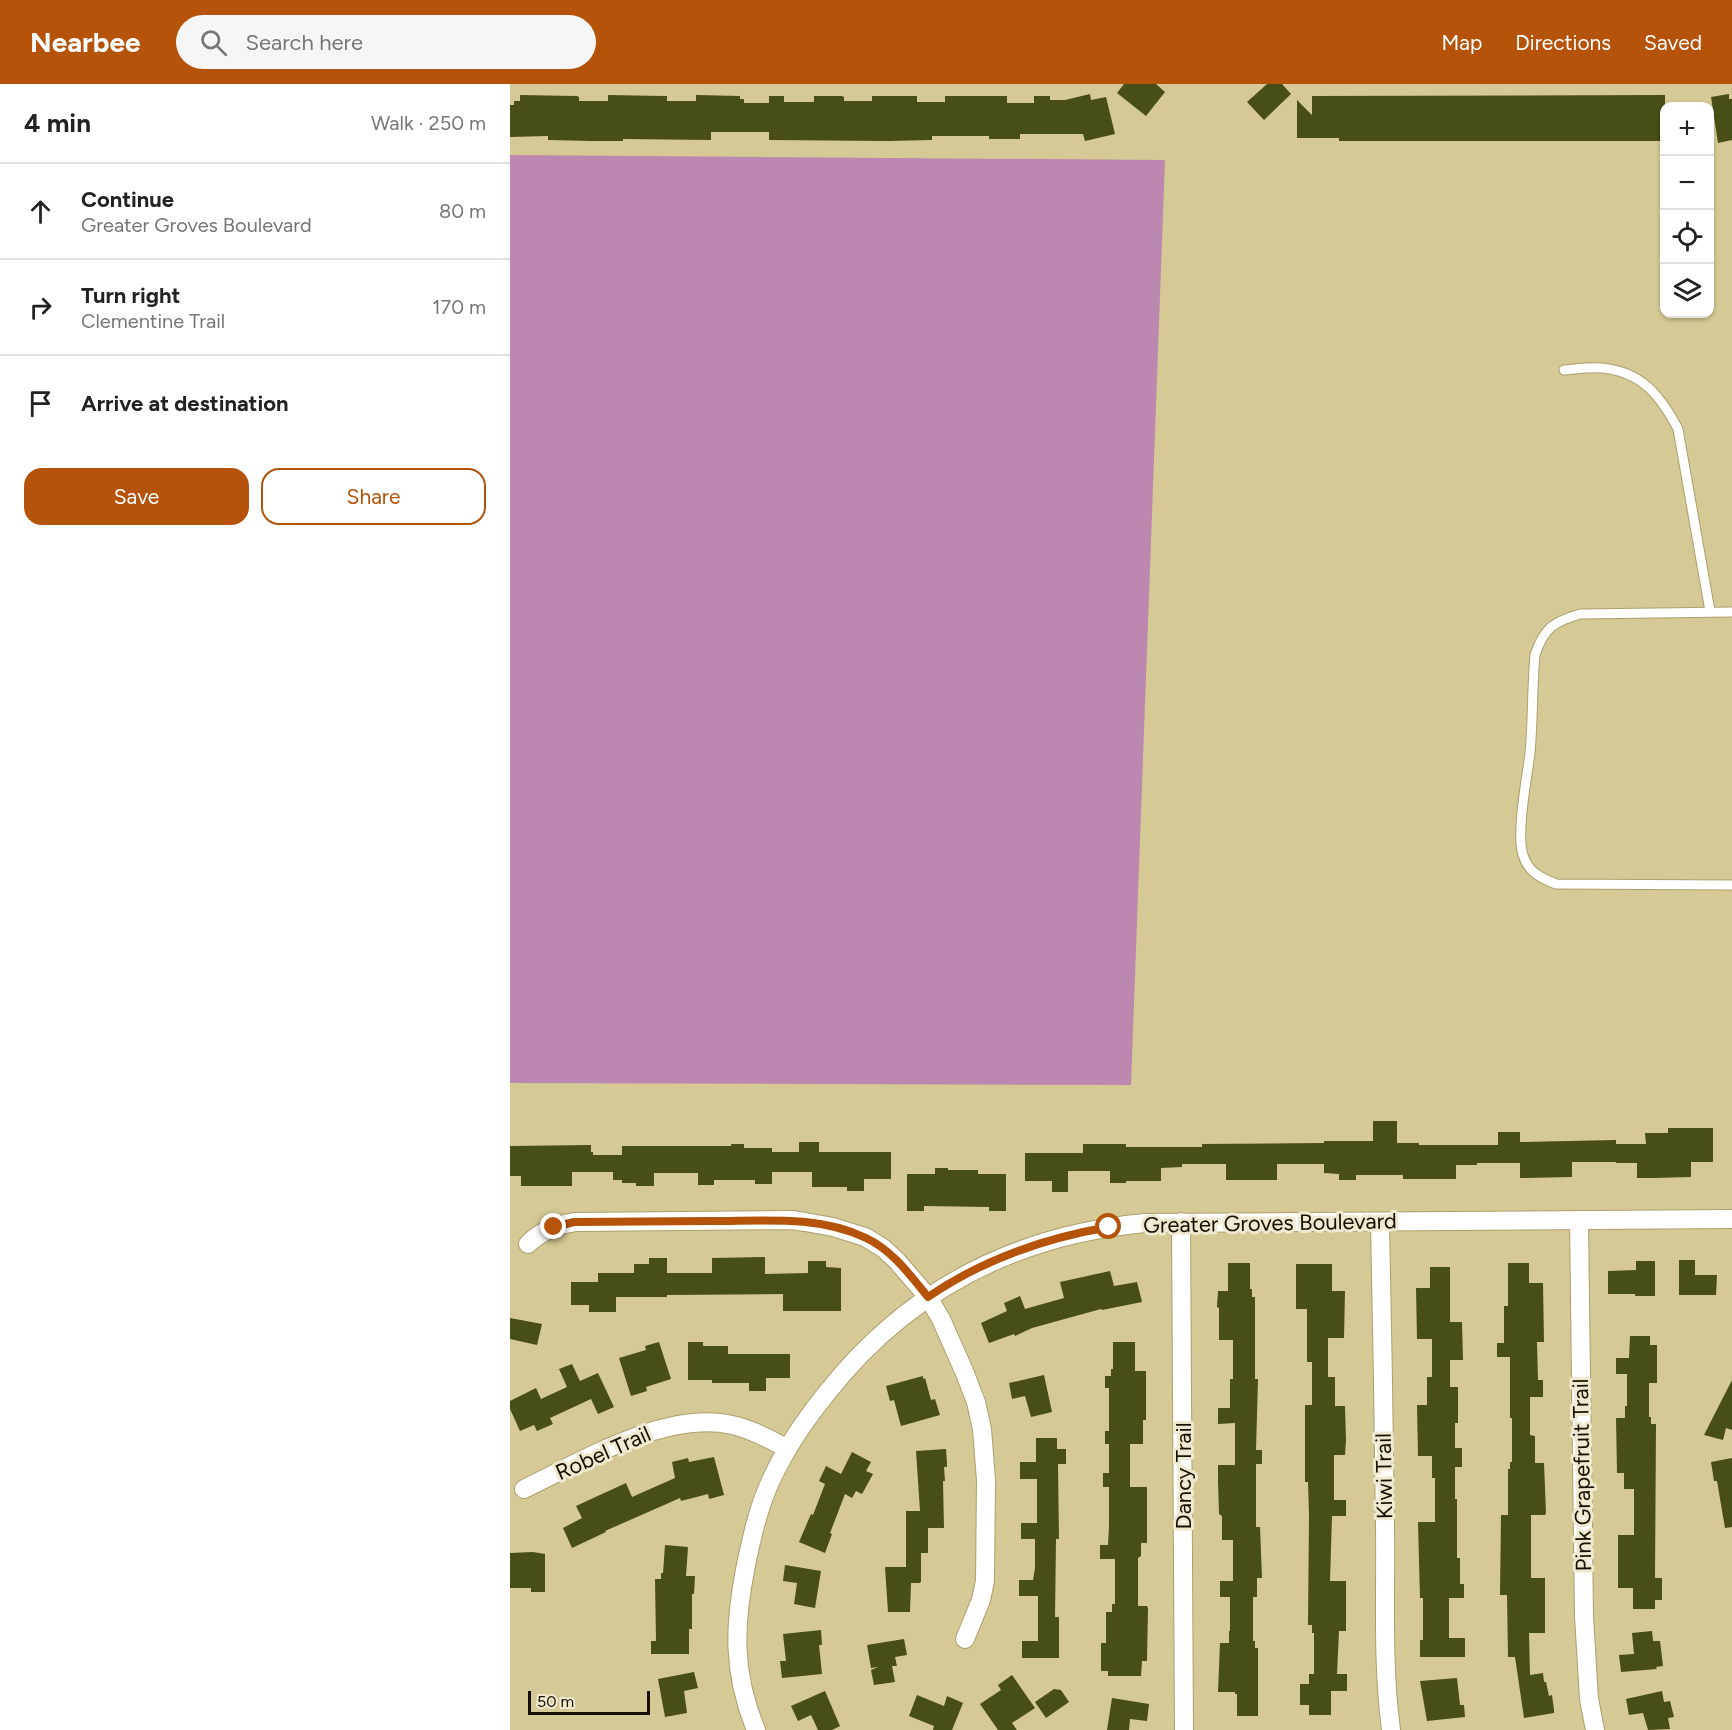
<!DOCTYPE html>
<meta charset="utf-8">
<style>
:root{--surface:#fff;--page:#f6f6f6;--text:#222;--muted:#767676;--line:#e0e0e0;--accent:#b45309}
body{margin:0;font-family:Figtree,sans-serif;background:var(--page);color:var(--text)}
.controls{position:absolute;right:18px;top:18px;display:grid;overflow:hidden;border-radius:12px;box-shadow:0 2px 4px #0004}
.controls button{width:54px;height:54px;display:grid;place-items:center;padding:0;border:0;border-bottom:2px solid var(--line);background:var(--surface);color:var(--text);font:30px sans-serif}
.scale{position:absolute;left:18px;bottom:15px;width:122px;box-sizing:border-box;padding-left:6px;border:3px solid #151000;border-top:0;font-size:16px;line-height:21px;white-space:nowrap;color:#151000;-webkit-text-stroke:4px #efe9cf;paint-order:stroke}
.stop{position:absolute;width:18px;height:18px;margin:-14px;border:4px solid #b45309;border-radius:50%;background:#fff}
.stop.end{background:#b45309;border-color:#fff;box-shadow:0 2px 6px #0008}
.list{margin:0;padding:0;list-style:none}
h2{display:flex;justify-content:space-between;align-items:center;height:78px;margin:0;padding:0 24px;font-size:26px}
h2 small{font-size:20px;font-weight:400;color:var(--muted)}
.list li{display:grid;grid-template-columns:39px 1fr auto;gap:18px;align-items:center;box-sizing:border-box;height:96px;padding:0 24px;border-top:2px solid var(--line)}
.list b{display:block;font-size:22px;white-space:nowrap}
.list p{margin:0;font-size:20px;white-space:nowrap;color:var(--muted)}
.list em{font-size:20px;font-style:normal;color:var(--muted)}
.actions{display:flex;gap:12px;padding:18px 24px}
.actions a{flex:1;padding:14px 0;border:2px solid var(--accent);border-radius:18px;text-align:center;font-size:21px;color:var(--accent)}
.actions .main{background:var(--accent);color:#fff}
.icon{flex:none;width:33px;height:33px;fill:none;stroke:currentColor;stroke-width:2;stroke-linecap:round;stroke-linejoin:round}
.map{position:relative;flex:none;width:1222px;height:1646px;overflow:hidden}
header{display:flex;align-items:center;gap:36px;box-sizing:border-box;height:84px;padding:0 30px;background:var(--accent);color:#fff}
header strong{font-size:28px}
nav{display:flex;gap:33px;margin-inline-start:auto;font-size:21px}
.search{width:420px;height:54px;background:var(--page);display:flex;align-items:center;gap:15px;box-sizing:border-box;padding:0 21px;border-radius:33px;color:var(--muted);font-size:22px}
main{display:flex}
aside{flex:1;background:var(--surface)}
.map>svg:first-child{display:block}
.green{fill:#bc88af}
.building{fill:#474e16}
.lines{fill:none;stroke-linecap:round;stroke-linejoin:round}
.service-casing{stroke:#aca06e;stroke-width:11}
.minor-casing{stroke:#aca06e;stroke-width:20}
.service{stroke:#fff;stroke-width:9}
.minor{stroke:#fff;stroke-width:18}
.route{stroke:#b45309;stroke-width:8}
.labels{text-anchor:middle;dominant-baseline:central;stroke-width:6;stroke-linejoin:round;paint-order:stroke}
.street-label{font-size:22px;fill:#151000;stroke:#efe9cf}
</style>
<header>
<strong>Nearbee</strong>
<div class="search"><svg class="icon" aria-label="search" viewBox="0 0 24 24"><circle cx="10" cy="10" r="6"/><path d="M15 15l6 6"/></svg>Search here</div>
<nav><a>Map</a><a>Directions</a><a>Saved</a></nav>
</header>
<main>
<aside>
<h2>4 min<small>Walk · 250 m</small></h2>
<ul class="list">
<li><svg class="icon" aria-label="ahead" viewBox="0 0 24 24"><path d="M12 20V5M6 11l6-6 6 6"/></svg><div><b>Continue</b><p>Greater Groves Boulevard</p></div><em>80 m</em></li>
<li><svg class="icon" aria-label="right" viewBox="0 0 24 24"><path d="M7 20v-9h11M14 6l5 5-5 5"/></svg><div><b>Turn right</b><p>Clementine Trail</p></div><em>170 m</em></li>
<li><svg class="icon" aria-label="arrive" viewBox="0 0 24 24"><path d="M6 21V4h12l-3 4 3 4H6"/></svg><div><b>Arrive at destination</b></div></li>
</ul>
<div class="actions"><a class="main">Save</a><a>Share</a></div>
</aside>
<div class="map">
<svg width="1222" height="1646" viewBox="0 0 1222 1646">
<rect width="100%" height="100%" fill="#d5c995"/>
<path class="green" d="M0 71 655 76 621 1001 0 999Z"/>
<g class="building">
<path d="M614 0H646L655 8 636 32 607 9Z"/>
<path d="M757 0H772L781 10 754 36 737 18Z"/>
<path d="M580 10 581 16 596 13 605 50 575 57 573 50H510V55H479V52H422V56L378 57 259 56V48H201V56L113 55V57H82L38 56V52L0 53V21H4V17H10V11L67 12 69 13V17H98V11L155 12H157V17H186V11L230 12V15H234V19H259V12H274V18H304V12H332L334 13V17H362V12H407V18H435V12H497V19H524V12H540V16H555Z"/>
<path d="M1219 10V15H1222V56L1208 59 1201 13Z"/>
<path d="M1155 11V57H829V54H787V16L802 31V12Z"/>
<path d="M863 1037H887V1059H909V1061H988V1048H1010V1058L1106 1056V1060H1136L1135 1049H1158V1044H1203V1078H1181V1093L1143 1094H1127V1079H1106V1078H1062V1093L1010 1094V1079H967V1081H946V1095H893V1091H846V1096H829V1090L814 1089V1080H767V1096H716V1080H672V1083L651 1084V1097H616V1099H600V1087H558V1108H542V1097H515V1069H573V1060H616V1063H692V1060L814 1059V1057H863Z"/>
<path d="M289 1058H309V1068H381V1095H354V1107H337V1103H302V1088H262V1100H245V1096H204V1101H188V1089H144V1102H126V1099H112V1096H103V1088H62V1102H11V1092H0V1062L81 1061V1068H83V1071H112V1062H221V1060H234V1064H262V1068H289Z"/>
<path d="M425 1084H438V1086H468V1090H496V1127H479V1123L414 1122V1127H397V1090H425Z"/>
<path d="M255 1173V1190L298 1189V1177H316V1183L331 1184V1227H273V1210L157 1211V1213H106V1228H79V1221H61V1198H88V1189H124V1180H139V1174H157V1189H202V1174Z"/>
<path d="M1169 1176H1185V1191H1207L1206 1211H1169Z"/>
<path d="M1126 1177H1145V1212H1125V1210H1098V1187L1126 1186Z"/>
<path d="M718 1179H740V1205H742V1213H745V1295H748L746 1366H752V1380H746V1443H750L752 1494H747V1513H743V1557H745V1564H748V1632H727V1610H725V1608H708L710 1559H719V1547H720V1513H710V1497H723V1456H712V1432L709 1430 708 1397V1381H725V1339L708 1340V1324H720V1295H723V1256H709V1224L707 1223 708 1207H718Z"/>
<path d="M998 1179H1019V1199H1033L1034 1258H1027L1028 1296H1033V1313H1020V1351L1025 1352V1379H1034L1036 1429 1035 1431H1021V1494H1035V1549H1019L1020 1591 1033 1589 1034 1598H1036L1039 1612 1042 1611 1044 1626V1629L1014 1634 1005 1573H998L997 1511H990L991 1431H998V1385H1000V1378H1002V1334H1000V1273H987V1259H994V1222H998Z"/>
<path d="M786 1180H822V1207H835L834 1254H818V1293H825V1322H835L836 1355 835 1371H824V1416H836V1432H822L820 1497H836V1547H829L827 1590H837V1607H821V1631H799V1621H790V1600H799V1590H804V1549H802V1541H798L799 1431 798 1398H795V1321H802V1278H797V1225H786Z"/>
<path d="M920 1183H940V1238H952L953 1276H940V1303H948V1339H945V1364H952V1383H945V1415H947V1474H950V1500H954V1514H939V1554H955V1573H910V1556H913V1514H910L908 1438H925V1394H922V1372H908L907 1321H917V1293H922V1255H907L906 1204H920Z"/>
<path d="M600 1187 604 1202 627 1198 632 1218 592 1226 591 1225 522 1244 505 1252 504 1250 479 1259 471 1239 497 1227 494 1219 510 1212 515 1225 554 1214 550 1198Z"/>
<path d="M0 1234 32 1240 27 1261 0 1255Z"/>
<path d="M1120 1252H1140V1261H1147V1299H1139V1333H1141V1340H1146L1145 1494H1152V1516H1145V1525H1123V1504H1108V1451H1124V1405H1114V1389H1107L1106 1334H1115V1322H1117V1290H1106V1274H1119Z"/>
<path d="M149 1258 161 1295 136 1303 137 1307 121 1312 109 1274 136 1266 135 1262Z"/>
<path d="M178 1258H193V1262H218V1270H280V1294H256V1307H239V1299H202V1296H178Z"/>
<path d="M603 1258H625V1287H636V1336H633V1360H620V1403H637V1459H631V1472L628 1474V1522H637L638 1524 637 1577H632L631 1592H598V1587H591V1559H596V1528H602V1520H605V1475H590V1461H598L599 1442V1403H593V1389H599V1360H595V1347H599V1304H595V1292H601V1285H603Z"/>
<path d="M62 1280 70 1297 88 1289 104 1323 88 1330 81 1315 40 1334 43 1340 27 1347 24 1341 10 1347 0 1325V1317L26 1304 31 1315 57 1303 49 1285Z"/>
<path d="M534 1291 542 1328 521 1333 515 1312 502 1315 499 1299Z"/>
<path d="M413 1292V1295L415 1294 421 1316 425 1315 430 1331 391 1342 384 1316 380 1317 376 1302Z"/>
<path d="M1222 1296V1346L1216 1344 1213 1356 1194 1351Z"/>
<path d="M526 1354H547V1365H556V1380H548L549 1455H546L545 1533H549V1574H512V1557H528V1512H509V1496H523L525 1484V1455H511V1439H527V1395H510V1378H526Z"/>
<path d="M436 1365 437 1380V1383H434L435 1397H433L434 1444H418V1469H411V1497L410 1499H401L400 1528H378L375 1483H396V1427H410L406 1367Z"/>
<path d="M342 1368 361 1378 356 1387 363 1390 352 1410 346 1407 342 1414 335 1410 320 1449 322 1450 315 1469 289 1458 301 1430 303 1431 315 1400 309 1397 316 1382 331 1390Z"/>
<path d="M204 1373 214 1411 199 1415 198 1410 171 1417 170 1414 95 1447 96 1448 62 1464 53 1444 72 1434 66 1422 116 1399 122 1413 165 1394 162 1378 178 1374 179 1378Z"/>
<path d="M1222 1374V1443L1215 1444 1207 1397H1204L1201 1378Z"/>
<path d="M155 1461 178 1463 176 1492H185L184 1510H182V1545H179V1570H141V1557H146L145 1495H151V1489H153Z"/>
<path d="M23 1468 35 1470V1508H21V1504H0V1469Z"/>
<path d="M275 1481 311 1487 305 1524 284 1520 287 1499 273 1497Z"/>
<path d="M311 1546 312 1561H309L312 1590 272 1594 270 1577H276L273 1550Z"/>
<path d="M1142 1547 1143 1557H1150L1153 1582 1146 1583 1147 1585 1111 1588 1109 1571 1124 1570 1122 1549Z"/>
<path d="M394 1555 397 1571 385 1573 387 1582H382L385 1598 364 1601 361 1586 368 1583 361 1584 357 1561Z"/>
<path d="M184 1588 188 1604 174 1607 177 1629 155 1633 148 1595Z"/>
<path d="M502 1591 525 1624 502 1639 507 1646H488L470 1620 491 1606 488 1601Z"/>
<path d="M947 1594 950 1621H954L955 1633 917 1637 910 1597Z"/>
<path d="M544 1605 551 1606 559 1618 536 1634 525 1618Z"/>
<path d="M315 1607 330 1642 322 1646H308L301 1631 288 1637 281 1622Z"/>
<path d="M1152 1607 1154 1618 1160 1617 1164 1633 1158 1634 1160 1645 1138 1646 1133 1629 1119 1631 1116 1615Z"/>
<path d="M407 1611 434 1622 437 1612 453 1619 442 1646H423L424 1642 399 1632Z"/>
<path d="M602 1614 639 1620 637 1637 620 1635 619 1646H597Z"/>
</g>
<g class="lines">
<defs>
<g id="service">
<path d="M1054 286C1066 285 1080 283 1092 284 1132 288 1150 311 1168 345L1200 527"/>
<path d="M1222 528 1070 530C1043 538 1034 544 1025 571 1022 604 1023 637 1020 669 1017 694 1006 749 1013 771 1018 788 1031 794 1046 800L1222 801"/>
</g>
<g id="minor">
<path d="M1069 1136 1074 1532 1079 1615 1085 1646"/>
<path d="M671 1138 674 1646"/>
<path d="M870 1138C872 1239 874 1341 875 1442 876 1510 872 1578 881 1646"/>
<path d="M18 1160C31 1147 46 1141 65 1138L282 1136 295 1138 323 1143 355 1153 373 1164 387 1177 418 1213 431 1235 454 1287 466 1318 472 1345 476 1396 475 1497 471 1516 455 1555"/>
<path d="M14 1405C72 1377 157 1326 222 1341 242 1345 260 1356 277 1364"/>
<path d="M246 1646C222 1588 224 1541 236 1481 242 1452 249 1421 262 1394 276 1364 295 1336 316 1310 397 1207 505 1151 635 1139L1222 1135"/>
</g>
</defs>
<use href="#service" class="service-casing"/>
<use href="#minor" class="minor-casing"/>
<use href="#service" class="service"/>
<use href="#minor" class="minor"/>
</g>
<g class="lines">
<path class="route" d="M44 1143 64 1138C110 1138 156 1137 202 1137 253 1137 308 1131 356 1154 382 1166 400 1191 418 1213 472 1176 535 1154 599 1143"/>
</g>
<g class="labels">
<g class="street-label">
<text transform="translate(760 1139) rotate(-1)">Greater Groves Boulevard</text>
<text transform="translate(93 1369) rotate(-24)">Robel Trail</text>
<text transform="translate(1072 1391) rotate(-91)">Pink Grapefruit Trail</text>
<text transform="translate(673 1392) rotate(-90)">Dancy Trail</text>
<text transform="translate(874 1392) rotate(-91)">Kiwi Trail</text>
</g>
</g>
</svg>
<div class="controls">
<button>+</button>
<button>−</button>
<button><svg class="icon" aria-label="locate" viewBox="0 0 24 24"><circle cx="12" cy="12" r="6"/><path d="M12 2v4M12 18v4M2 12h4M18 12h4"/></svg></button>
<button><svg class="icon" aria-label="layers" viewBox="0 0 24 24"><path d="M12 4l9 5-9 5-9-5zM3 14l9 5 9-5"/></svg></button>
</div>
<div class="scale">50 m</div>
<div class="stop" style="left:599px;top:1143px"></div>
<div class="stop end" style="left:44px;top:1143px"></div>
</div>
</main>
